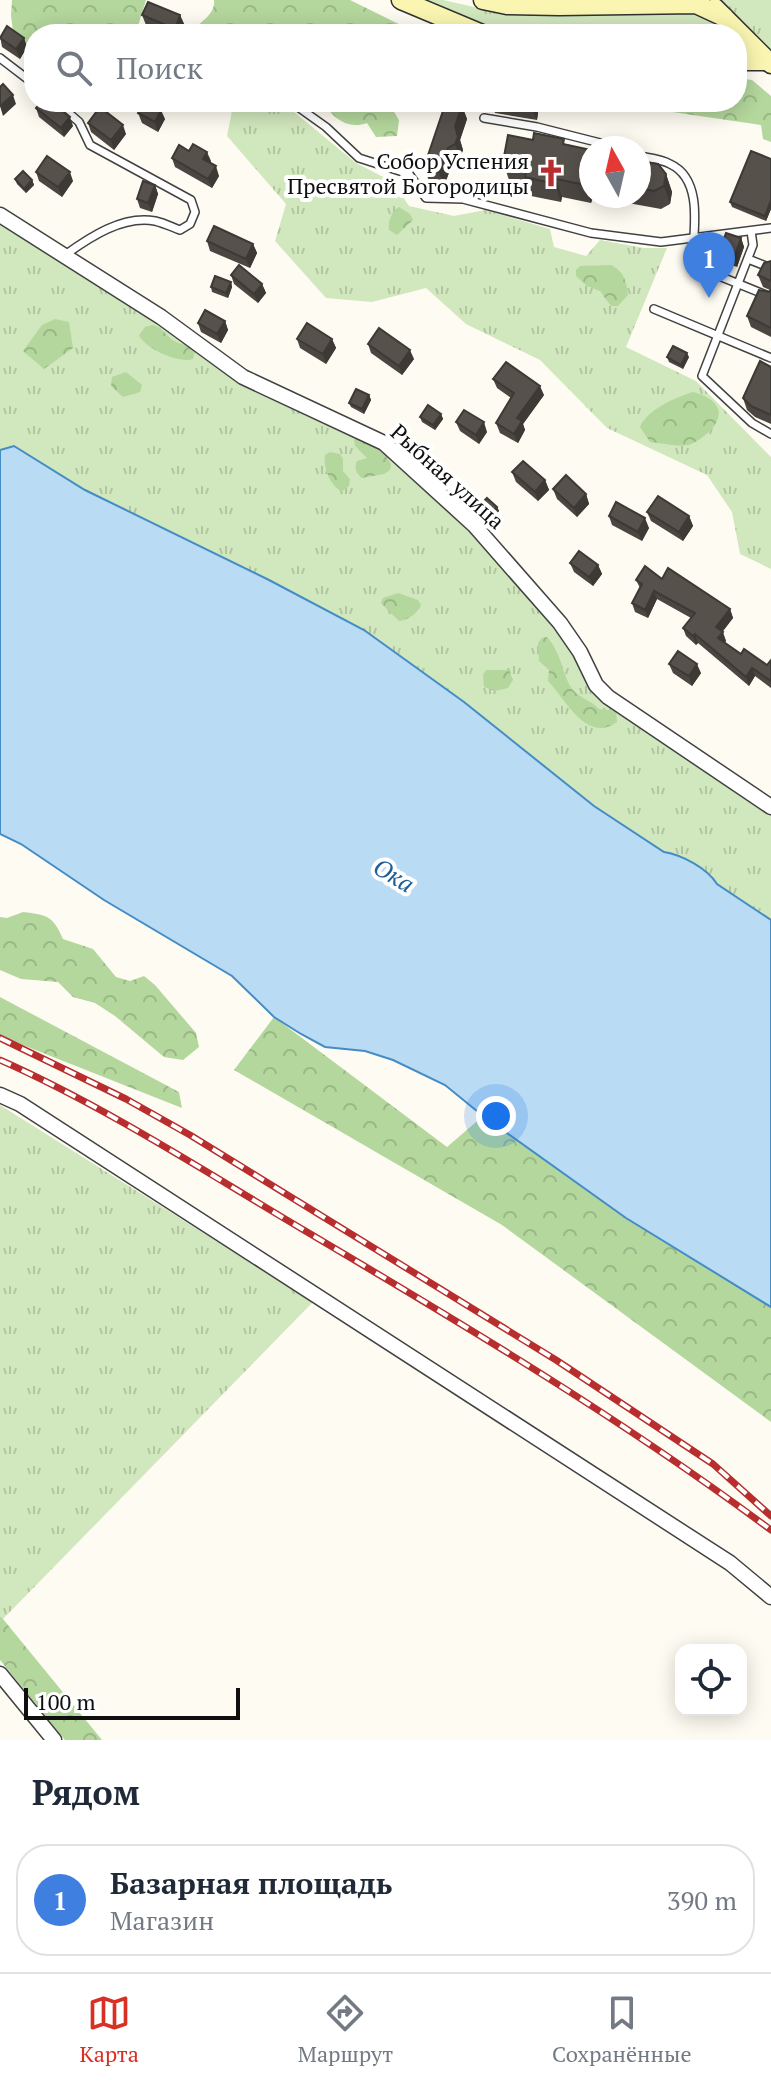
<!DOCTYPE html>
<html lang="ru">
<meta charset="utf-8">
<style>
:root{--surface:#fff;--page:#f6f6f7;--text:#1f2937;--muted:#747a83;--line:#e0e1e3;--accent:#d93025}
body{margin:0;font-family:"PT Serif",serif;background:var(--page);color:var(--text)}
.controls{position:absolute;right:24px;bottom:24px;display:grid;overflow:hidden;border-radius:16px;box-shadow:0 4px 20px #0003}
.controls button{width:72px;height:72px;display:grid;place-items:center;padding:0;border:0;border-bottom:2px solid var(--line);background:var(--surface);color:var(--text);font:40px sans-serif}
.compass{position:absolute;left:579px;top:136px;width:72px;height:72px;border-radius:50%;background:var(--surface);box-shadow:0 4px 20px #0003;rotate:352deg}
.scale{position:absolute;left:24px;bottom:20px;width:216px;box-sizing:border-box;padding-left:8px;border:4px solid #0f0f0f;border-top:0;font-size:22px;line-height:28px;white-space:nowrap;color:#0f0f0f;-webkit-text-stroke:6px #fff;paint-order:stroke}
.you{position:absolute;left:496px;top:1116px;width:28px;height:28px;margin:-20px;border:6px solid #fff;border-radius:50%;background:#1a73e8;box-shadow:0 0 0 12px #1a73e833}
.badge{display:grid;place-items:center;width:52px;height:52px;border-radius:50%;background:var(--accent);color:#fff;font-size:26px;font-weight:700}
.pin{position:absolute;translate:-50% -66px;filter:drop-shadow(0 2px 4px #0008)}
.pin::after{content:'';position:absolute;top:42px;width:28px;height:24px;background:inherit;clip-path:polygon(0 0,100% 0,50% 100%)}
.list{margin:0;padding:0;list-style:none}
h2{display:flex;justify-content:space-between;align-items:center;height:104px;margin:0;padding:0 32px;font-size:34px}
h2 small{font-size:26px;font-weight:400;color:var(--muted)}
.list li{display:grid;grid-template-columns:52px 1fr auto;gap:24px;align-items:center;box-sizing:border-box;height:112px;margin:0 16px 16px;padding:0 16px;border:2px solid var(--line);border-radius:32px}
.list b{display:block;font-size:30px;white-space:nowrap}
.list p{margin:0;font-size:26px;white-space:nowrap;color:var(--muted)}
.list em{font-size:26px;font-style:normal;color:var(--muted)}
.icon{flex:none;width:44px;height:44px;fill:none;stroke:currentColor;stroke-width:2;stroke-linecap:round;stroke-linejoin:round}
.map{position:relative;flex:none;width:771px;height:1740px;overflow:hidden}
.search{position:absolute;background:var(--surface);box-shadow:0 4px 20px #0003;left:24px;right:24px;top:24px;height:88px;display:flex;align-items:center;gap:20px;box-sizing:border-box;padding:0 28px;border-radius:32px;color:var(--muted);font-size:30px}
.sheet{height:232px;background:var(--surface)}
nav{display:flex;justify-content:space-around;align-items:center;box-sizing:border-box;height:112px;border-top:2px solid var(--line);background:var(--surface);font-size:22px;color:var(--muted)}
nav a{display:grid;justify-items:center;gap:4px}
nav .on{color:var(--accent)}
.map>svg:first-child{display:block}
.grass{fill:url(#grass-tufts)}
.forest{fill:url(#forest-crowns)}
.water{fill:#b9dbf3;stroke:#448cc6;stroke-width:2}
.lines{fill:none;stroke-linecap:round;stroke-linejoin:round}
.lane-casing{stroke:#424242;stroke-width:10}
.street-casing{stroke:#424242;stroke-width:17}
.secondary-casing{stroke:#313131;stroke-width:21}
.lane{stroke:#fff;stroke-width:7}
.street{stroke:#fff;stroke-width:14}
.secondary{stroke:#faf6b1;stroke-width:18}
.rail-casing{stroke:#b82e2e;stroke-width:7}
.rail{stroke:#fff;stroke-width:4;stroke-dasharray:12;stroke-linecap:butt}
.wall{fill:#4b4641}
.shaded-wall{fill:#3d3935}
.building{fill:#57514c;stroke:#3d3935;stroke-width:2}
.labels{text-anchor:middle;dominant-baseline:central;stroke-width:8;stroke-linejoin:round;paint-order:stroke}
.poi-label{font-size:22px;fill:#0f0f0f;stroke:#fff;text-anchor:end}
.street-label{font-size:22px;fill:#0f0f0f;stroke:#fff}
.water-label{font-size:24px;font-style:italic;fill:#1e5f9b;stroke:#fff}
</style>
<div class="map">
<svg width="771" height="1740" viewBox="0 0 771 1740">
<defs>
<pattern id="grass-tufts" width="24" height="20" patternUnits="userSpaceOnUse" patternTransform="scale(2)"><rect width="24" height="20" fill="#d1e7bd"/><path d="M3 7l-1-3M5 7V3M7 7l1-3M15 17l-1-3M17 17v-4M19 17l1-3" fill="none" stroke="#b2c5a1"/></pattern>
<pattern id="forest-crowns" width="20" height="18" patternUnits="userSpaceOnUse" patternTransform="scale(2)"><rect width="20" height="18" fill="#b4d79d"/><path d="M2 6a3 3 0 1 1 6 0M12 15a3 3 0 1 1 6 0" fill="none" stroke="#9ab786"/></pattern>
</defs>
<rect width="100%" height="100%" fill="#fefcf2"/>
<g class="grass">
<path d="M416 0H443L492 11H691L709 19 725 34H508Z"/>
<path d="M722 0H771V51Z"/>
<path d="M239 102H276L288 107 356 163 393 182 409 206 454 216 485 210 550 229 554 247 586 256 600 240 644 248H667L626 347 696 381 771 457V569L740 554 732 512 707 475 607 428 540 360 466 324 426 288 372 302 326 298 275 241 286 204 227 136 233 106Z"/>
<path d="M0 210 242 371 387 439 575 633 585 650 590 668 611 693 771 801V920L716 884C707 868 682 855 664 852L594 806 464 702 364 630 269 580 85 490 14 446 0 450Z"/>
<path d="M0 1105 313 1302 3 1619 0 1616Z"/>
</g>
<g class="forest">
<path d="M12 0H146L138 26 133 34H34V67L25 40 13 31 11 16Z"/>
<path d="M214 0H350L419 34H189C198 23 216 15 214 0Z"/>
<path d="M737 78 752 80 771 96V142L763 139 761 125 625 105 613 110 561 102H737Z"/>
<path d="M323 102H388L399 120 397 136 376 137 367 123C347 130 333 118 323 102Z"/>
<path d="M399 207 410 214 413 220 397 235 389 230C388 220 391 213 399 207Z"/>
<path d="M611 265C625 273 626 280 628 295L618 306H611L600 291 587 286 576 276V270L580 266Z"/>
<path d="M55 319 69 322 73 348 44 369 23 351 42 325Z"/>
<path d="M152 325C164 327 166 337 176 342 185 346 188 343 195 351L193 359C179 364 144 348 139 335L145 327Z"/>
<path d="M126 372 142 385 140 392 123 397 111 386 112 377Z"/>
<path d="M693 392C725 400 727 421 700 439 697 441 691 445 688 445 677 447 661 443 650 442L640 427C647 410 676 397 693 392Z"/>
<path d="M360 436 376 440 391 464 390 470 384 474 362 478C356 473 354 469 357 461L367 458 355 446 354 440Z"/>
<path d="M330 452 340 454 343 459V471L350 479 349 486 342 491C330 487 323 466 325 455Z"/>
<path d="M398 593 418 600 421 605C418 613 408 620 399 621L381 603 383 598Z"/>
<path d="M547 637C563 655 562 676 573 690 580 698 592 701 599 709L616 711 617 722C587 744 566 700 548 681L549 670 539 661 538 643 542 638Z"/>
<path d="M486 670H509L513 680 508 688 495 691 484 687 483 675Z"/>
<path d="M23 912C48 915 53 916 63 939L93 949 116 977 130 981 144 976 155 985 196 1033 199 1047 183 1060 164 1057 115 1016 95 1003 73 997 58 982 21 979 0 970V917L7 918Z"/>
<path d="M0 997 179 1092 182 1108 0 1036Z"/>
<path d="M274 1017 447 1147 483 1116 626 1217 771 1307V1422L502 1225 234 1070Z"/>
<path d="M0 1616 3 1619 102 1740H65L0 1660Z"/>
</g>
<path class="water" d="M14 446 85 490 269 580 364 630 464 702 594 806 664 852C682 855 707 868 717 884L771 920V1307L626 1218 483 1116 445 1085 393 1060 365 1051 325 1047 301 1034 274 1017 232 976 104 900 21 844 0 834V450Z"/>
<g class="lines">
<defs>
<g id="lane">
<path d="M0 58 34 84"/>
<path d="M56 102 79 122 90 145 191 200 195 212 190 224 180 230C172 227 164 223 155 221 123 215 90 237 65 255"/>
<path d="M291 102 326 127 359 158 409 174 426 198 463 199 591 233 661 242 771 228"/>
<path d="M484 118 537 127 620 148"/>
<path d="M639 156C649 158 661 159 670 164 705 180 693 234 692 265L771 297"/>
<path d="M751 231 753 245 702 376 752 423 771 434"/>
<path d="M748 259 771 268"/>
<path d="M654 309 771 358"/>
</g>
<g id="street">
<path d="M0 215 161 317 243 377 384 443 474 525 560 623 580 652 596 685 608 697 771 807"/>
<path d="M0 1095 20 1104 730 1563 771 1597"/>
<path d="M0 1674 54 1740"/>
</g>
<g id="secondary">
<path d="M401 0 482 34"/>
<path d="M483 0 507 5 559 6 696 4 724 17"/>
<path d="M715 8 771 64"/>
<path d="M737 61H768"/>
</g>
</defs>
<use href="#lane" class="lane-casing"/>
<use href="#street" class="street-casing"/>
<use href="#secondary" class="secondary-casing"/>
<use href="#lane" class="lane"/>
<use href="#street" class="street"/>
<use href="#secondary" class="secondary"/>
<defs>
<g id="rail">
<path d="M0 1038 126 1099 190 1135 556 1360 713 1464 771 1516"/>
<path d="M0 1060C104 1106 204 1171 302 1229 461 1323 622 1419 771 1530"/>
</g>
</defs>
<use href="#rail" class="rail-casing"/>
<use href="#rail" class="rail"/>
</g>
<g class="wall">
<path d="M142 15H180L184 24 180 34H169L146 25Z"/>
<path d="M0 36 24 38 27 47 20 59 2 47Z"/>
<path d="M491 102H538L539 105 537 120 495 113Z"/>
<path d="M462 106 467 119 460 140 463 150 460 158 453 162 444 186 429 181 424 167Z"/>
<path d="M36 108 73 126 64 137 39 117Z"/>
<path d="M138 113 165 119 158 132 142 123Z"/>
<path d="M88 123 126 134 114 150 91 132Z"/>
<path d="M533 140 566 144 591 150V196H601L598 198 592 200 591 203 562 197 561 202 531 196 527 183 509 180 503 162Z"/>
<path d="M172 158 211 161 210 163 219 176 212 188 175 167Z"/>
<path d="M771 159V209L766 221 732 207 730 202Z"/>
<path d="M639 161 666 174 672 192 670 204 661 209 617 201 615 196H639Z"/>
<path d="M36 172 73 181 62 197 39 181Z"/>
<path d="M15 179 32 180 34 185 26 193 17 184Z"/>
<path d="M155 185 158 194 152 212 140 208 137 199Z"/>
<path d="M741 238 744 247 737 267 722 262 719 253Z"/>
<path d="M207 241 253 244 257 253 250 268 210 251Z"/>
<path d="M771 261V337L751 327 747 316 770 290 763 287 758 275Z"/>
<path d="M231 275 262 284 266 293 258 303 234 284Z"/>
<path d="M231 282 232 287 228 298 212 292 211 287Z"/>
<path d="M225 321 228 330 221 343 201 332 198 323Z"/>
<path d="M297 339H332L336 348 326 364 300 348Z"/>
<path d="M368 344 414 359 402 375 371 353Z"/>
<path d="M667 357H689L683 369 669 362Z"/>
<path d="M771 367V424L755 417 747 410 743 398Z"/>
<path d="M493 379 544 395 523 424 525 430 518 443 500 433 496 423 511 398 497 388Z"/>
<path d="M369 395 371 400 364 414 351 407 349 403Z"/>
<path d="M441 414 443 419 435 430 422 422 420 417Z"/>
<path d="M456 422 487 432 479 444 460 431Z"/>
<path d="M512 472 545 480 549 490 538 501 516 482Z"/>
<path d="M553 489 586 494 589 504 577 517 557 499Z"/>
<path d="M497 507 499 511 487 523 478 514 476 509Z"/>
<path d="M647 512 689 516 693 526 683 541 651 521Z"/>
<path d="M609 516 649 528 642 541 612 525Z"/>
<path d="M570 563 598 565 602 574 593 586 574 572Z"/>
<path d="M662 579 730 609 733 618 722 632 726 641 724 643 741 654 767 665 771 660V688L755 676 749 686 698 643 696 645 686 636 683 628 691 618 657 599 648 618 635 612 632 603 640 588 636 580Z"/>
<path d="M669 664 701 673 692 686 673 673Z"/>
</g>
<g class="shaded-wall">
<path d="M180 15 184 24 180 34H177L175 29Z"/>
<path d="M24 38 27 47 20 59 16 49Z"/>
<path d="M13 95 16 104 3 116 0 106Z"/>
<path d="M535 102H538L539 105 537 120 533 111Z"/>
<path d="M462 106 467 119 460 140 463 150 460 158 455 144V126Z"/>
<path d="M161 110 165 119 158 132 155 122Z"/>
<path d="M70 117 73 126 64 137 61 128Z"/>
<path d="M123 125 126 134 114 150 111 140Z"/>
<path d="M448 148 453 162 444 186 439 172Z"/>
<path d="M207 152 211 161 207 169 203 159Z"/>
<path d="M216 166 219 176 212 188 208 179Z"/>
<path d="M70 172 73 181 62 197 58 187Z"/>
<path d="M666 174 672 192 670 204 664 186Z"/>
<path d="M556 179 562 197 561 202 555 184Z"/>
<path d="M32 180 34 185 26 193 24 189Z"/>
<path d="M585 182 592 200 591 203 585 185Z"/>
<path d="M155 185 158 194 152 212 148 203Z"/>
<path d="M771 200V209L766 221 765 216Z"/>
<path d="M741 238 744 247 737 267 734 258Z"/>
<path d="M253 244 257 253 250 268 246 259Z"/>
<path d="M231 282 232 287 228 298 226 293Z"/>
<path d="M262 284 266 293 258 303 254 294Z"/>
<path d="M225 321 228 330 221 343 217 334Z"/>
<path d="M332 339 336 348 326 364 323 354Z"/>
<path d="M410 350 414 359 402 375 399 366Z"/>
<path d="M687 353 689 357 683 369 681 365Z"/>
<path d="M540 386 544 395 523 424 525 430 518 443 514 434 517 418Z"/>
<path d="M369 395 371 400 364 414 362 409Z"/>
<path d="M441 414 443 419 435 430 433 425Z"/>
<path d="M484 422 487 432 479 444 476 435Z"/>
<path d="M545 480 549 490 538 501 535 492Z"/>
<path d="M586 494 589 504 577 517 574 508Z"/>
<path d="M497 507 499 511 487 523 486 519Z"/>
<path d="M689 516 693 526 683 541 679 532Z"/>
<path d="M645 518 649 528 642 541 638 532Z"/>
<path d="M598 565 602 574 593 586 589 577Z"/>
<path d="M654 591 657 599 648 618 645 610Z"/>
<path d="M730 609 733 618 720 635 716 627Z"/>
<path d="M723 632 726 641 721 647 718 638Z"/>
<path d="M695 634 698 643 696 645 693 636Z"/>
<path d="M697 664 701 673 692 686 689 676Z"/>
<path d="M752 668 755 676 749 686 746 677Z"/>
</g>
<g class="building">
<path d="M148 2 180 15 175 29 142 15Z"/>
<path d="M7 26 24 38 16 49 0 38Z"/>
<path d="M3 84 13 95 0 106V87Z"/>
<path d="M41 102H52L70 117 61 128 36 108Z"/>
<path d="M144 102 161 110 155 122 138 113Z"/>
<path d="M446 102H452L462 106 455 126 458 137 455 144 448 148 439 172 424 167Z"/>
<path d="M491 102H535L533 111 491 104Z"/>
<path d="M100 107 123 125 111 140 88 123Z"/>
<path d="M534 133 564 139 563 144 591 150V181L585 182V185L556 179 555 184 525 177 527 167 503 162 508 135 533 140Z"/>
<path d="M193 144 207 152 203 159 216 166 208 179 172 158 179 145 189 151Z"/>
<path d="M751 151 771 159V200L765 216 730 202Z"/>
<path d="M47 156 70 172 58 187 36 172Z"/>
<path d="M639 161 658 164 666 174 664 186 654 191 639 188Z"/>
<path d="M23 171 32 180 24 189 15 179Z"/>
<path d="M143 181 155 185 148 203 137 199Z"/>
<path d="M214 226 253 244 246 259 207 241Z"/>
<path d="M726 233 741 238 734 258 719 253Z"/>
<path d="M771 261V281L758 275 764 263Z"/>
<path d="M239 265 262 284 254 294 231 275Z"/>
<path d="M215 276 231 282 226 293 211 287Z"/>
<path d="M759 290 769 292 771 290V328L747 316Z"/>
<path d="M205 310 225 321 217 334 198 323Z"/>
<path d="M307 323 332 339 323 354 297 339Z"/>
<path d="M379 328 410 350 399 366 368 344Z"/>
<path d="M673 346 687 353 681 365 667 357Z"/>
<path d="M760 361 771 367V415L751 406 743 398Z"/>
<path d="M506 362 540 386 517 418 522 421 514 434 496 423 514 393 493 379Z"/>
<path d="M356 389 369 395 362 409 349 403Z"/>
<path d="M428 405 441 414 433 425 420 417Z"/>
<path d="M464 410 484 422 476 435 456 422Z"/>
<path d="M523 461 545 480 535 492 512 472Z"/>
<path d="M566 475 586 494 574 508 553 489Z"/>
<path d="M658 496 689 516 679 532 647 512Z"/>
<path d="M487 498 497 507 486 519 476 509Z"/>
<path d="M616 502 645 518 638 532 609 516Z"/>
<path d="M579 551 598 565 589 577 570 563Z"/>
<path d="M645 566 662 579 668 568 730 609 716 627 723 632 718 638 741 654 744 649 767 665 771 660V681L752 668 746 677 695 634 693 636 683 628 695 613 654 591 645 610 632 603 642 584 636 580Z"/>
<path d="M678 651 697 664 689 676 669 664Z"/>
</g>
<defs>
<symbol id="church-bare" viewBox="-9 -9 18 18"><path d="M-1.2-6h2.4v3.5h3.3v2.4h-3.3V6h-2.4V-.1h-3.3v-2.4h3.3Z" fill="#b82e2e" stroke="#fff" stroke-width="2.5" paint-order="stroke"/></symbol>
</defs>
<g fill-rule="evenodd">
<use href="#church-bare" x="531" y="153" width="40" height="40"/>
</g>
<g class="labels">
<g class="poi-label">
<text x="529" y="160">Собор Успения<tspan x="529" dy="25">Пресвятой Богородицы</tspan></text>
</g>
<g class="street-label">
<text transform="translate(448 476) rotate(42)">Рыбная улица</text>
</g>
<g class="water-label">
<text transform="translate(394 875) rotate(31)">Ока</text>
</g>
</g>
</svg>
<div class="controls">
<button><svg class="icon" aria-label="locate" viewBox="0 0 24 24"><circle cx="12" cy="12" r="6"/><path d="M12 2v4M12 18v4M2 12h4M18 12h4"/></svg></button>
</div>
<svg class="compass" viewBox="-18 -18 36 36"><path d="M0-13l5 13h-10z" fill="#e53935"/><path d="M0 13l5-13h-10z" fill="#747a83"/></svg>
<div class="scale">100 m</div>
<div class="you"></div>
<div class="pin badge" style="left:709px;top:298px;background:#3f7fe0">1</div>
<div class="search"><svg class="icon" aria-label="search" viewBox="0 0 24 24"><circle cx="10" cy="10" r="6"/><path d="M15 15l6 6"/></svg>Поиск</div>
</div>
<section class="sheet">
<h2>Рядом<small></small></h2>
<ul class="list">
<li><span class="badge" style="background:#3f7fe0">1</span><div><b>Базарная площадь</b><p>Магазин</p></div><em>390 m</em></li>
</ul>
</section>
<nav>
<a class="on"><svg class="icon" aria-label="map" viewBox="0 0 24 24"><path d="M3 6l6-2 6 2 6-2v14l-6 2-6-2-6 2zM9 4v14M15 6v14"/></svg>Карта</a>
<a><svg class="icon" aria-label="directions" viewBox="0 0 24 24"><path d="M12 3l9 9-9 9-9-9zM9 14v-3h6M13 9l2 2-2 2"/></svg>Маршрут</a>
<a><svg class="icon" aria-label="saved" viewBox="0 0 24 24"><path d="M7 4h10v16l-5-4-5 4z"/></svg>Сохранённые</a>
</nav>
